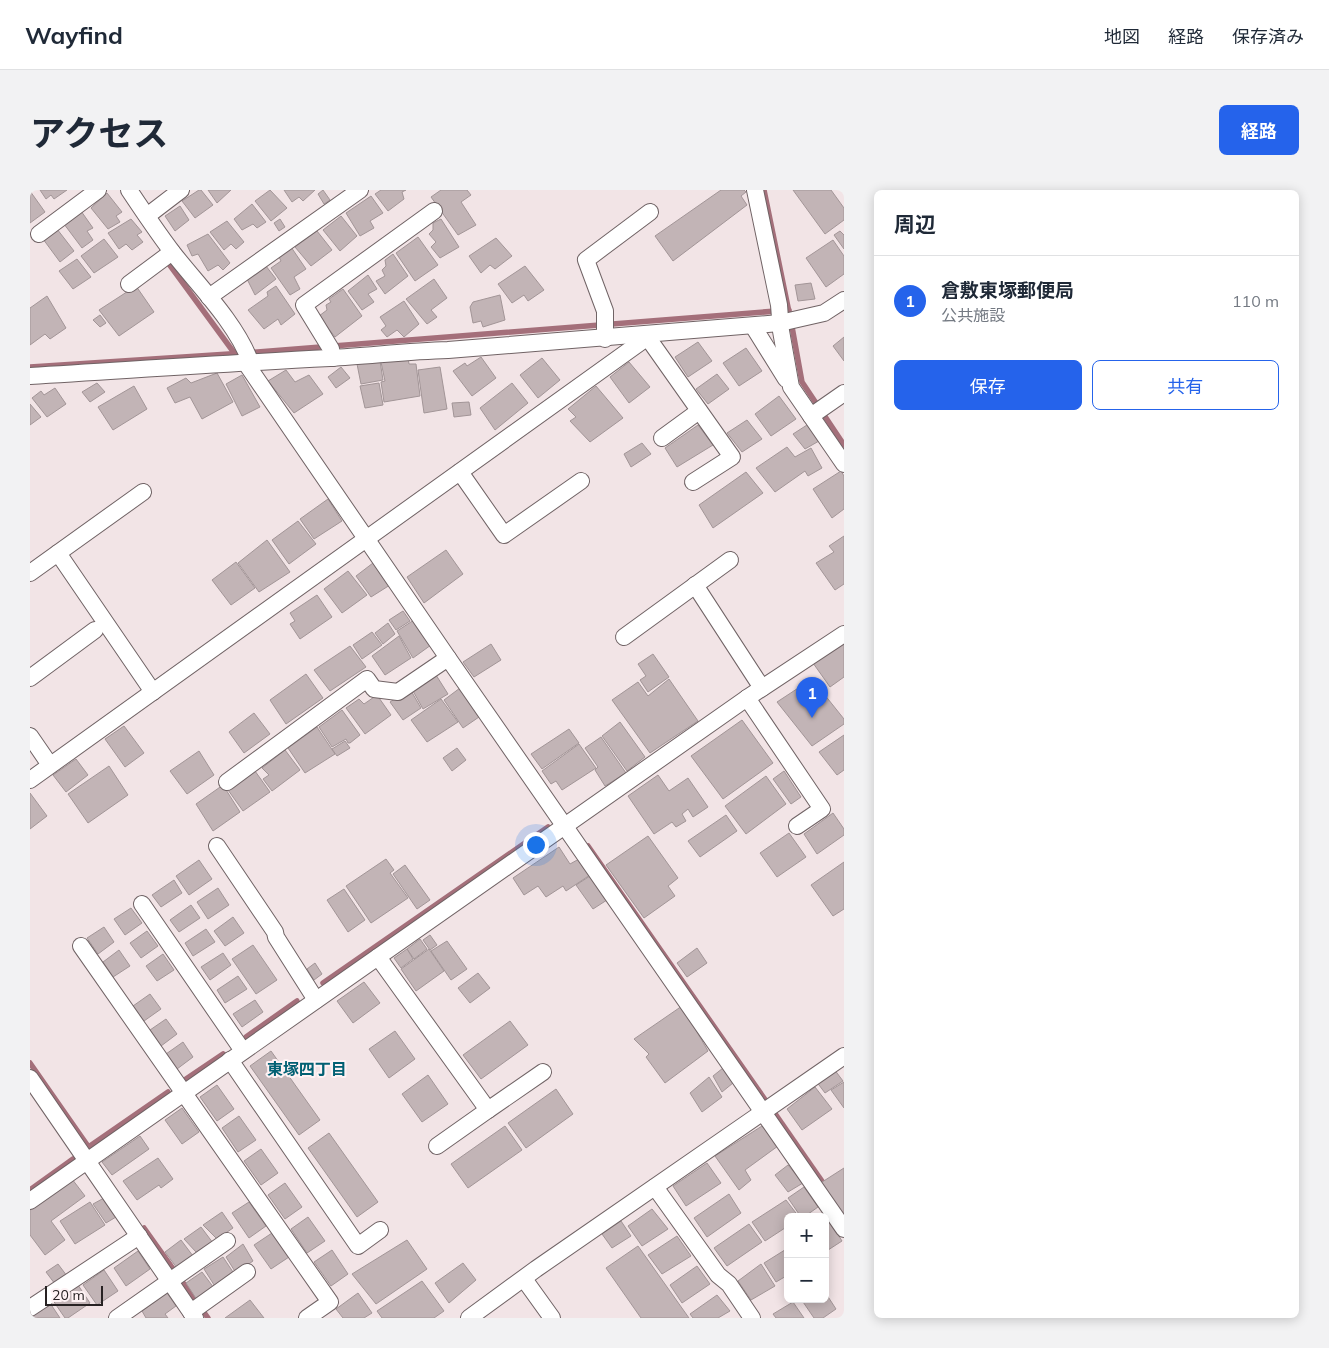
<!DOCTYPE html>
<html lang="ja">
<meta charset="utf-8">
<style>
:root{--surface:#fff;--page:#f2f2f3;--text:#1f2937;--muted:#747a83;--line:#e0e1e3;--accent:#2563eb}
body{margin:0;font-family:Mulish,"Noto Sans JP",sans-serif;background:var(--page);color:var(--text)}
.controls{position:absolute;right:15px;bottom:15px;display:grid;overflow:hidden;border-radius:8px;box-shadow:0 2px 12px #0003}
.controls button{width:45px;height:45px;display:grid;place-items:center;padding:0;border:0;border-bottom:1px solid var(--line);background:var(--surface);color:var(--text);font:25px sans-serif}
.scale{position:absolute;left:15px;bottom:12px;width:58px;box-sizing:border-box;padding-left:5px;border:2px solid #272223;border-top:0;font-size:14px;line-height:18px;white-space:nowrap;color:#272223;-webkit-text-stroke:4px #fef2f4;paint-order:stroke}
.you{position:absolute;left:505px;top:654px;width:18px;height:18px;margin:-12px;border:4px solid #fff;border-radius:50%;background:#1a73e8;box-shadow:0 0 0 8px #1a73e833}
.badge{display:grid;place-items:center;width:32px;height:32px;border-radius:50%;background:var(--accent);color:#fff;font-size:16px;font-weight:700}
.pin{position:absolute;translate:-50% -41px;filter:drop-shadow(0 1px 2px #0008)}
.pin::after{content:'';position:absolute;top:26px;width:18px;height:15px;background:inherit;clip-path:polygon(0 0,100% 0,50% 100%)}
.list{margin:0;padding:0;list-style:none}
h2{display:flex;justify-content:space-between;align-items:center;height:65px;margin:0;padding:0 20px;font-size:21px}
h2 small{font-size:16px;font-weight:400;color:var(--muted)}
.list li{display:grid;grid-template-columns:32px 1fr auto;gap:15px;align-items:center;box-sizing:border-box;height:90px;padding:0 20px;border-top:1px solid var(--line)}
.list b{display:block;font-size:19px;white-space:nowrap}
.list p{margin:0;font-size:16px;white-space:nowrap;color:var(--muted)}
.list em{font-size:16px;font-style:normal;color:var(--muted)}
.actions{display:flex;gap:10px;padding:15px 20px}
.actions a{flex:1;padding:11px 0;border:1px solid var(--accent);border-radius:8px;text-align:center;font-size:18px;color:var(--accent)}
.actions .main{background:var(--accent);color:#fff}
.map{position:relative;flex:none;width:814px;height:1128px;overflow:hidden;border-radius:8px}
header{display:flex;align-items:center;gap:30px;box-sizing:border-box;height:70px;padding:0 25px;background:var(--surface);border-bottom:1px solid var(--line)}
header strong{font-size:24px}
nav{display:flex;gap:28px;margin-inline-start:auto;font-size:18px}
.intro{display:flex;align-items:center;justify-content:space-between;box-sizing:border-box;height:120px;padding:0 30px}
h1{margin:0;font-size:35px}
.button{padding:12px 22px;border-radius:8px;background:var(--accent);color:#fff;font-size:18px;font-weight:700}
main{display:flex;gap:30px;padding:0 30px}
aside{flex:1;background:var(--surface);border-radius:8px;box-shadow:0 2px 12px #0003}
.map>svg:first-child{display:block}
.lines{fill:none;stroke-linecap:round;stroke-linejoin:round}
.stream{stroke:#a46f7a;stroke-width:5.5}
.building{fill:#c2b4b6;stroke:#a29597}
.street-casing{stroke:#706365;stroke-width:18}
.street{stroke:#fff;stroke-width:16}
.labels{text-anchor:middle;dominant-baseline:central;stroke-width:4;stroke-linejoin:round;paint-order:stroke}
.neighbourhood-label{font-size:16px;font-weight:bold;fill:#026073;stroke:#fef2f4}
</style>
<header>
<strong>Wayfind</strong>
<nav><a>地図</a><a>経路</a><a>保存済み</a></nav>
</header>
<div class="intro"><h1>アクセス</h1><a class="button">経路</a></div>
<main>
<div class="map">
<svg width="814" height="1128" viewBox="0 0 814 1128">
<rect width="100%" height="100%" fill="#f2e4e6"/>
<g class="lines">
<g class="stream">
<path d="M734 0 759 122"/>
<path d="M139 74 205 164"/>
<path d="M761 131 772 192 788 216"/>
<path d="M0 177 214 163 759 120"/>
<path d="M794 225 814 255"/>
<path d="M558 656 736 911"/>
<path d="M293 793 518 637"/>
<path d="M216 847 267 811"/>
<path d="M0 873 60 959"/>
<path d="M153 891 193 864"/>
<path d="M746 925 796 997"/>
<path d="M57 958 138 902"/>
<path d="M0 1000 43 969"/>
<path d="M114 1038 178 1128"/>
</g>
</g>
<g class="building">
<path d="M10 0H37L24 9 21 5 16 9Z"/>
<path d="M169 0H171L183 15 165 28 152 11Z"/>
<path d="M178 0H201L187 13Z"/>
<path d="M240 0 257 18 241 31 225 11Z"/>
<path d="M254 0H285L273 11 269 7 262 12Z"/>
<path d="M293 0 300 10 294 14 288 4Z"/>
<path d="M351 0H376L372 2 374 9 358 21 345 4Z"/>
<path d="M411 0H437L441 5 431 12 446 35 428 45 401 7Z"/>
<path d="M691 0H714L716 2 711 6 717 15 643 71 625 46Z"/>
<path d="M763 0H801L814 18V30L795 44Z"/>
<path d="M0 1 15 22 0 33Z"/>
<path d="M77 3 92 22 86 26 90 32 78 39 61 18Z"/>
<path d="M341 6 353 23 340 31 344 38 330 46 316 23Z"/>
<path d="M222 14 236 32 227 38 223 34 212 40 204 29Z"/>
<path d="M150 16 159 30 145 41 135 26Z"/>
<path d="M51 21 63 38 57 41 63 50 52 58 34 34Z"/>
<path d="M311 26 327 46 310 61 293 40Z"/>
<path d="M101 29 112 42 107 45 113 52 102 60 96 54 89 59 78 43Z"/>
<path d="M250 29 255 37 249 41 244 33Z"/>
<path d="M411 29 429 57 410 68 401 57 406 52 399 44 403 40V33Z"/>
<path d="M197 31 214 52 206 59 201 54 194 60 180 42Z"/>
<path d="M27 39 44 61 30 72 13 49Z"/>
<path d="M287 41 302 60 281 76 265 57Z"/>
<path d="M810 41 814 45V59L804 45Z"/>
<path d="M178 44 200 73 193 80 188 75 178 81 168 64 162 66 157 55Z"/>
<path d="M388 47 408 75 385 91 366 63Z"/>
<path d="M466 48 482 66 465 79 460 75 451 83 439 66Z"/>
<path d="M74 49 88 67 64 83 51 66Z"/>
<path d="M803 50 814 66V84L796 97 776 68Z"/>
<path d="M261 57 276 79 264 87 270 99 260 105 241 78 251 71 249 67Z"/>
<path d="M363 64 378 86 355 104 346 91 355 86 352 80 356 76 355 70Z"/>
<path d="M47 69 61 87 43 99 29 81Z"/>
<path d="M236 76 246 89 225 105 217 89Z"/>
<path d="M495 76 514 100 498 111 494 105 482 113 468 94Z"/>
<path d="M338 85 347 99 338 104 344 112 332 120 318 101Z"/>
<path d="M404 89 417 108 401 120 407 127 397 134 376 109Z"/>
<path d="M781 93 785 109 768 111 765 95Z"/>
<path d="M106 96 124 122 89 146 69 120Z"/>
<path d="M246 96 265 124 251 135 248 129 234 139 218 120 238 106 237 102Z"/>
<path d="M313 99 332 126 305 147 289 126 297 120 296 115 301 112 299 109Z"/>
<path d="M470 105 475 130 453 137 451 131 443 133 440 117 443 112Z"/>
<path d="M17 106 36 138 20 149 15 144 0 155V118Z"/>
<path d="M374 111 389 134 374 147 367 140 357 147 351 140 356 136 350 127Z"/>
<path d="M70 125 76 133 70 137 63 130Z"/>
<path d="M814 147V171L803 156Z"/>
<path d="M668 152 682 171 658 187 645 167Z"/>
<path d="M716 158 732 181 709 196 693 173Z"/>
<path d="M451 167 466 188 442 206 423 181 435 173 437 176Z"/>
<path d="M378 168 379 174H386L390 206 354 212 351 192 355 191 351 172Z"/>
<path d="M512 168 530 190 508 208 490 185Z"/>
<path d="M350 171 353 190 331 194 327 174Z"/>
<path d="M599 172 620 197 599 213 580 187Z"/>
<path d="M311 177 320 188 306 198 298 187Z"/>
<path d="M410 177 417 219 394 223 388 180Z"/>
<path d="M256 180 265 192 279 185 293 204 264 223 238 191Z"/>
<path d="M187 183 203 212 172 229 160 207 145 213 137 198 156 188 161 193Z"/>
<path d="M687 184 699 199 678 214 666 199Z"/>
<path d="M212 185 230 217 212 226 196 194Z"/>
<path d="M67 193 75 202 60 212 52 202Z"/>
<path d="M349 193 353 215 335 218 330 196Z"/>
<path d="M482 193 498 213 465 240 450 218Z"/>
<path d="M104 196 117 219 83 240 68 217Z"/>
<path d="M566 196 593 228 560 252 540 231 546 227 538 219Z"/>
<path d="M25 198 36 214 17 227 2 208 11 201 14 205Z"/>
<path d="M749 206 766 229 741 246 725 224Z"/>
<path d="M439 212 441 225 424 227 422 213Z"/>
<path d="M0 214 11 227 0 235Z"/>
<path d="M717 230 732 249 712 262 697 243Z"/>
<path d="M668 235 683 255 647 277 635 258Z"/>
<path d="M777 235 789 251 775 259 763 244Z"/>
<path d="M612 253 621 264 601 277 594 264Z"/>
<path d="M757 257 765 267 781 258 792 278 778 286 775 281 745 302 726 278Z"/>
<path d="M811 281 814 286V319L802 328 783 299Z"/>
<path d="M716 282 733 303 683 338 669 315Z"/>
<path d="M298 309 312 331 284 349 270 329Z"/>
<path d="M268 331 286 354 259 374 242 350Z"/>
<path d="M814 346V394L805 400 786 373 804 362 799 356Z"/>
<path d="M237 350 260 382 229 402 208 373Z"/>
<path d="M416 360 433 384 394 413 377 387Z"/>
<path d="M206 372 225 398 201 415 182 390Z"/>
<path d="M343 373 360 395 341 407 326 386Z"/>
<path d="M318 381 337 405 312 423 294 399Z"/>
<path d="M287 405 302 427 270 449 260 434 265 431 260 423Z"/>
<path d="M373 421 380 431 366 440 359 430Z"/>
<path d="M384 430 401 455 383 468 367 441Z"/>
<path d="M358 433 365 444 353 454 345 443Z"/>
<path d="M342 442 352 455 332 469 323 455Z"/>
<path d="M369 446 381 468 355 485 342 466Z"/>
<path d="M461 454 471 470 444 487 433 472Z"/>
<path d="M814 454V487L800 497 783 473Z"/>
<path d="M320 456 336 477 300 501 284 480Z"/>
<path d="M623 464 639 487 618 502 610 490 616 486 608 474Z"/>
<path d="M276 484 293 508 256 534 240 510Z"/>
<path d="M406 485 418 504 393 519 383 501Z"/>
<path d="M639 489 668 531 620 563 582 510 608 492 618 506Z"/>
<path d="M782 489 814 529V534L782 556 747 512Z"/>
<path d="M430 498 449 527 433 538 414 510Z"/>
<path d="M380 499 391 518 373 530 360 512Z"/>
<path d="M347 505 361 525 335 544 316 518 329 509 334 514Z"/>
<path d="M411 509 428 532 397 552 381 530Z"/>
<path d="M312 520 330 545 320 553H318L316 549 302 557 289 537Z"/>
<path d="M224 523 240 544 214 563 199 542Z"/>
<path d="M712 530 743 573 693 609 661 566Z"/>
<path d="M590 532 615 567 597 581 572 546Z"/>
<path d="M94 536 114 563 95 577 75 549Z"/>
<path d="M287 537 305 564 275 583 258 558Z"/>
<path d="M539 539 549 553 512 579 501 564Z"/>
<path d="M814 545V580L807 585 789 562Z"/>
<path d="M571 547 596 583 575 596 565 580 568 577 555 558Z"/>
<path d="M315 551 320 558 307 566 302 559Z"/>
<path d="M549 554 566 578 532 600 526 591 521 594 512 581Z"/>
<path d="M427 558 436 570 422 581 413 568Z"/>
<path d="M255 560 270 580 242 601 233 589 239 585 232 578Z"/>
<path d="M169 561 184 585 157 604 140 581Z"/>
<path d="M46 569 58 585 36 602 23 585Z"/>
<path d="M79 576 98 605 58 633 38 604Z"/>
<path d="M225 581 240 602 213 621 198 600Z"/>
<path d="M754 581 771 607 761 614 743 589Z"/>
<path d="M628 585 639 601 658 588 678 617 663 627 658 619 652 624 656 631 646 637 642 632 624 644 598 606Z"/>
<path d="M736 586 756 614 716 644 695 616Z"/>
<path d="M193 595 210 622 183 641 166 614Z"/>
<path d="M0 603 17 626 0 639Z"/>
<path d="M803 623 814 639V645L787 664 774 644Z"/>
<path d="M696 625 707 641 670 667 658 651Z"/>
<path d="M759 643 776 667 747 687 730 663Z"/>
<path d="M618 646 648 688 638 696 645 706 614 728 576 675Z"/>
<path d="M529 657 540 674 549 669 560 685 536 701 533 696 516 707 508 696 494 705 483 688Z"/>
<path d="M356 669 364 680 360 683 378 708 341 733 316 696Z"/>
<path d="M169 670 182 689 159 705 146 686Z"/>
<path d="M814 672V719L803 726 781 695Z"/>
<path d="M375 675 400 710 387 719 363 684Z"/>
<path d="M560 686 577 710 563 719 546 695Z"/>
<path d="M144 690 152 703 131 717 122 705Z"/>
<path d="M188 698 199 715 178 729 167 712Z"/>
<path d="M314 699 335 730 318 742 297 710Z"/>
<path d="M161 715 170 728 149 742 140 730Z"/>
<path d="M101 718 112 733 95 745 84 729Z"/>
<path d="M203 727 214 743 195 756 184 741Z"/>
<path d="M74 737 84 752 68 764 57 748Z"/>
<path d="M176 739 185 752 163 766 155 753Z"/>
<path d="M117 741 128 756 111 768 100 753Z"/>
<path d="M400 745 407 755 400 760 393 750Z"/>
<path d="M390 749 397 759 384 769 377 759Z"/>
<path d="M417 751 437 779 421 790 401 761Z"/>
<path d="M223 755 247 790 226 804 202 769Z"/>
<path d="M667 758 677 773 657 787 647 773Z"/>
<path d="M377 759 383 769 371 778 364 768Z"/>
<path d="M399 759 414 781 386 801 371 779Z"/>
<path d="M89 760 100 776 83 787 73 772Z"/>
<path d="M193 763 201 775 180 790 171 777Z"/>
<path d="M133 764 144 780 127 791 116 776Z"/>
<path d="M285 773 292 784 284 790 277 779Z"/>
<path d="M448 783 460 798 440 813 428 798Z"/>
<path d="M208 786 217 799 195 813 187 800Z"/>
<path d="M334 792 350 813 323 833 307 811Z"/>
<path d="M120 804 131 819 114 831 103 816Z"/>
<path d="M225 810 233 822 212 837 203 824Z"/>
<path d="M652 816 678 861 635 893 616 867 619 864 604 849Z"/>
<path d="M136 829 147 844 131 856 120 840Z"/>
<path d="M480 831 498 855 451 889 433 865Z"/>
<path d="M365 841 385 869 359 888 339 859Z"/>
<path d="M153 852 163 867 147 879 136 864Z"/>
<path d="M241 861 290 930 269 945 220 876Z"/>
<path d="M693 878 703 893 692 902 683 886Z"/>
<path d="M804 879 813 891 795 903 786 891Z"/>
<path d="M398 885 418 914 392 932 372 904Z"/>
<path d="M679 887 692 907 672 922 660 903Z"/>
<path d="M814 892V918L801 900Z"/>
<path d="M187 895 204 919 187 931 170 907Z"/>
<path d="M785 897 802 919 772 940 757 919Z"/>
<path d="M526 899 543 924 496 958 478 933Z"/>
<path d="M152 918 169 942 152 954 135 930Z"/>
<path d="M209 926 226 950 208 962 192 938Z"/>
<path d="M475 936 492 960 438 998 421 974Z"/>
<path d="M732 936 748 956 715 980 721 990 709 1000 685 966Z"/>
<path d="M299 943 348 1012 327 1027 278 958Z"/>
<path d="M110 946 119 959 82 985 72 972Z"/>
<path d="M231 959 248 983 231 995 214 971Z"/>
<path d="M128 968 143 989 131 998 129 995 107 1010 93 991Z"/>
<path d="M677 973 691 993 656 1016 643 996Z"/>
<path d="M758 975 773 993 758 1002 745 985Z"/>
<path d="M814 978V1023L811 1025 789 994Z"/>
<path d="M42 989 55 1006 21 1031 35 1050 15 1065 0 1045V1020Z"/>
<path d="M255 993 272 1017 255 1029 238 1005Z"/>
<path d="M774 997 788 1017 774 1027H771L758 1008Z"/>
<path d="M699 1004 711 1023 677 1047 664 1028Z"/>
<path d="M74 1008 86 1027 76 1033 63 1014Z"/>
<path d="M756 1010 769 1027H758V1036L735 1051 722 1032Z"/>
<path d="M60 1012 75 1035 45 1054 30 1031Z"/>
<path d="M219 1012 236 1036 219 1048 202 1023Z"/>
<path d="M622 1019 638 1039 612 1056 598 1036Z"/>
<path d="M192 1022 203 1038 187 1049 173 1035Z"/>
<path d="M278 1027 295 1051 277 1063 261 1039Z"/>
<path d="M799 1030 812 1051 795 1062V1033Z"/>
<path d="M591 1031 601 1046 582 1058 572 1044Z"/>
<path d="M719 1034 732 1052 697 1076 684 1058Z"/>
<path d="M171 1037 183 1053 166 1062 154 1049Z"/>
<path d="M242 1043 259 1067 241 1079 224 1055Z"/>
<path d="M647 1046 661 1066 632 1084 618 1065Z"/>
<path d="M151 1050 163 1066 147 1078 135 1062Z"/>
<path d="M377 1050 397 1079 346 1114 322 1084Z"/>
<path d="M213 1054 223 1071 206 1083 196 1067Z"/>
<path d="M608 1056 659 1128H611L576 1078Z"/>
<path d="M758 1058V1085L746 1092 734 1073Z"/>
<path d="M302 1060 318 1084 301 1096 284 1072Z"/>
<path d="M108 1061 120 1079 96 1096 84 1078Z"/>
<path d="M193 1067 205 1085 186 1098 174 1079Z"/>
<path d="M433 1073 446 1090 419 1113 405 1093Z"/>
<path d="M28 1074 37 1086 25 1094 16 1082Z"/>
<path d="M731 1074 745 1096 721 1110 708 1091Z"/>
<path d="M667 1076 680 1094 652 1113 640 1095Z"/>
<path d="M74 1080 88 1101 67 1115 53 1095Z"/>
<path d="M172 1082 184 1098 167 1110 156 1093Z"/>
<path d="M392 1091 414 1121 404 1128H352L347 1121Z"/>
<path d="M48 1095 60 1113 38 1128H35L24 1112Z"/>
<path d="M795 1102 806 1119 793 1128H784L771 1109H795Z"/>
<path d="M137 1103 146 1116 135 1124 138 1128H116L112 1121Z"/>
<path d="M328 1103 342 1123 334 1128H313L306 1119Z"/>
<path d="M687 1105 700 1121 688 1128H663L660 1124Z"/>
<path d="M220 1110 234 1128H195Z"/>
<path d="M763 1112 774 1128H746L743 1124Z"/>
<path d="M20 1113 30 1128H1L0 1127Z"/>
</g>
<g class="lines">
<defs>
<g id="street">
<path d="M99 0C113 21 127 42 143 63 168 95 206 133 220 171"/>
<path d="M725 0 749 115 751 141 761 197 814 274"/>
<path d="M117 26 151 0"/>
<path d="M9 44 68 0"/>
<path d="M99 94 142 62"/>
<path d="M179 107 330 0"/>
<path d="M723 136 756 189"/>
<path d="M618 148 702 267 663 292"/>
<path d="M575 149V121L556 70 620 22"/>
<path d="M303 168 301 159 274 115 404 21"/>
<path d="M215 172 418 468 814 1039"/>
<path d="M0 186C100 180 200 173 300 168 339 166 378 161 418 160L750 133 794 123 814 110"/>
<path d="M781 226 814 203"/>
<path d="M632 248 669 221"/>
<path d="M430 282 474 345 551 291"/>
<path d="M28 363 123 502"/>
<path d="M0 383 113 302"/>
<path d="M665 395 732 498"/>
<path d="M594 447 700 370"/>
<path d="M0 488 65 440"/>
<path d="M717 508 792 619 767 636"/>
<path d="M0 546 20 575"/>
<path d="M0 590 622 144"/>
<path d="M197 592 337 489 344 499 368 502 418 468"/>
<path d="M187 656 245 742 246 747 286 810"/>
<path d="M112 714 213 861"/>
<path d="M51 756 300 1112 277 1128"/>
<path d="M348 767 458 920 513 882"/>
<path d="M200 870 328 1056 350 1040"/>
<path d="M0 888 165 1128"/>
<path d="M407 956 458 920"/>
<path d="M625 997 688 1085 699 1094 722 1128"/>
<path d="M0 1011 717 508 814 444"/>
<path d="M494 1089 522 1128"/>
<path d="M0 1118 109 1046"/>
<path d="M161 1122 217 1082"/>
<path d="M87 1128 197 1051"/>
<path d="M439 1128 506 1079 814 866"/>
</g>
</defs>
<use href="#street" class="street-casing"/>
<use href="#street" class="street"/>
</g>
<g class="labels">
<g class="neighbourhood-label">
<text x="277" y="879">東塚四丁目</text>
</g>
</g>
</svg>
<div class="controls">
<button>+</button>
<button>−</button>
</div>
<div class="scale">20 m</div>
<div class="you"></div>
<div class="pin badge" style="left:782px;top:528px">1</div>
</div>
<aside>
<h2>周辺<small></small></h2>
<ul class="list">
<li><span class="badge">1</span><div><b>倉敷東塚郵便局</b><p>公共施設</p></div><em>110 m</em></li>
</ul>
<div class="actions"><a class="main">保存</a><a>共有</a></div>
</aside>
</main>
